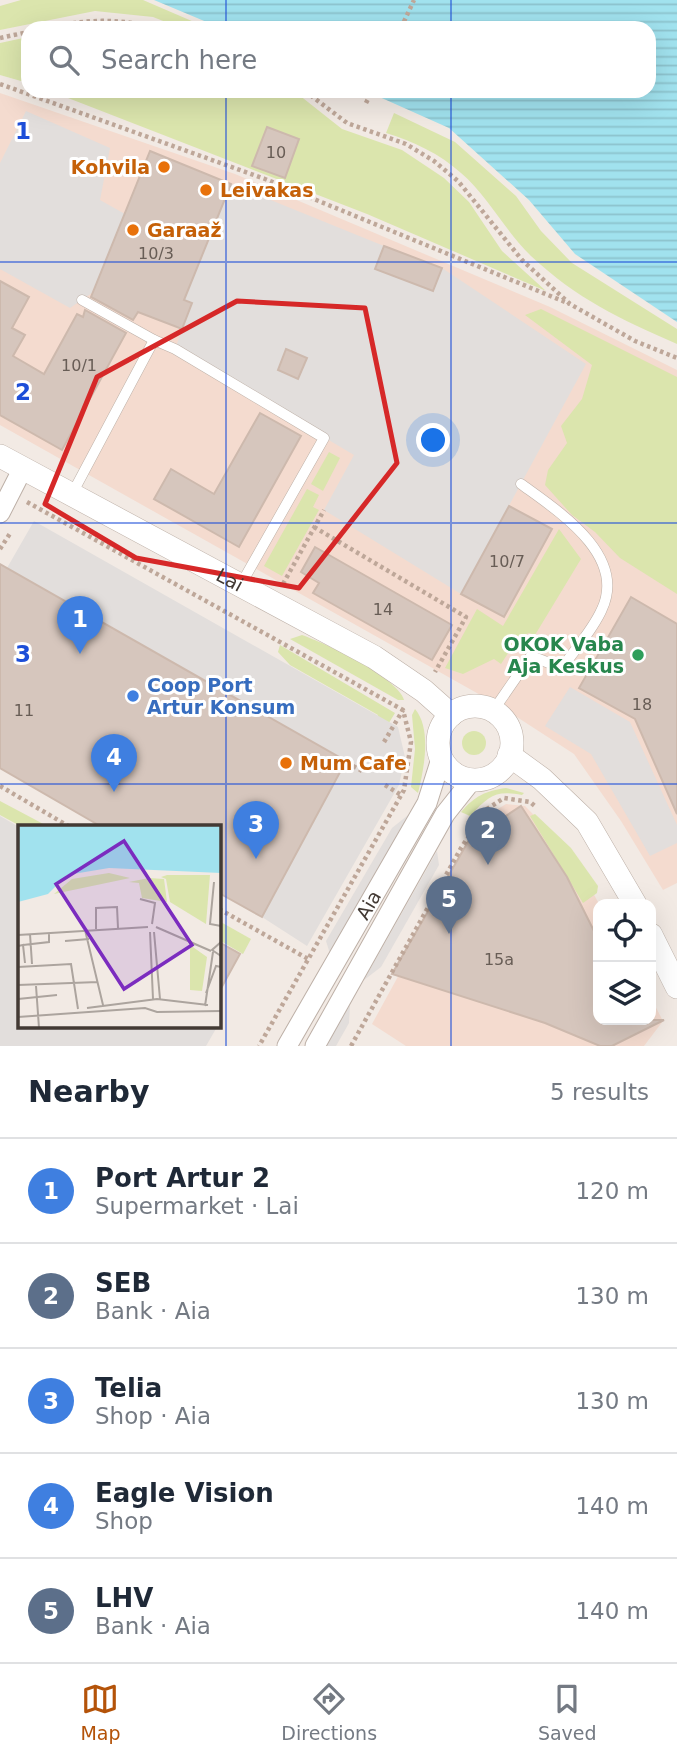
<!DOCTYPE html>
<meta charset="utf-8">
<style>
:root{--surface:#fff;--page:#f2f2f3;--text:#1f2937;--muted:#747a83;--line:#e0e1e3;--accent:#b45309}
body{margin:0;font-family:"DejaVu Sans",sans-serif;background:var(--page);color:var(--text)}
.controls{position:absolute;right:21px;bottom:21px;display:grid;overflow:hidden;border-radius:14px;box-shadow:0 7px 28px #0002}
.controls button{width:63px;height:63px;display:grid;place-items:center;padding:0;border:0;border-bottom:2px solid var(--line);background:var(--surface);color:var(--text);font:35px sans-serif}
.you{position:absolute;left:434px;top:441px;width:24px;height:24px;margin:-18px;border:5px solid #fff;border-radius:50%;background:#1a73e8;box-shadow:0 0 0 10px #1a73e833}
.badge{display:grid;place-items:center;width:46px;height:46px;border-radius:50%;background:var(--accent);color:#fff;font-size:23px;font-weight:700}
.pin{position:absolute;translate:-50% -58px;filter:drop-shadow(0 2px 4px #0008)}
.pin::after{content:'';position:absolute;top:37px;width:24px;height:21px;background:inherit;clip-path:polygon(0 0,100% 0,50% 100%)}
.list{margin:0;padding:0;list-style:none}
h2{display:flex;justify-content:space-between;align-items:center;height:91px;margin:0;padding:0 28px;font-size:30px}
h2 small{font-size:23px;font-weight:400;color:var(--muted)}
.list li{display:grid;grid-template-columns:46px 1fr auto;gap:21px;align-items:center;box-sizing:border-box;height:105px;padding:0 28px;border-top:2px solid var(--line)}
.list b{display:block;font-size:26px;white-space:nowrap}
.list p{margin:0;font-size:23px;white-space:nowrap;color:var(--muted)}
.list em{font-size:23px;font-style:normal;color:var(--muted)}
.icon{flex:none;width:38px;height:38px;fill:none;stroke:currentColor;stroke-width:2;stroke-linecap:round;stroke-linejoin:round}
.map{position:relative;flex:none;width:677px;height:1046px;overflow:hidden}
.search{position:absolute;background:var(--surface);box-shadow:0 7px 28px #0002;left:21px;right:21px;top:21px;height:77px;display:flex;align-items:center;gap:18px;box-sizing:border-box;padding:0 24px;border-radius:21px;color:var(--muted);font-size:26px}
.sheet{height:616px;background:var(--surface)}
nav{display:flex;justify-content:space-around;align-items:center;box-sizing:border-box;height:98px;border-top:2px solid var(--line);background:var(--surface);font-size:19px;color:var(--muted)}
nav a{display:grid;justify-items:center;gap:4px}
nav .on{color:var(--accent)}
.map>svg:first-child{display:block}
.commercial{fill:#f4dbcf}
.green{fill:#dbe5ad}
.parking{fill:#e2dedc}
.water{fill:url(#water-rules)}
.building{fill:#d6c6bd;stroke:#cdb9ad;stroke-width:2}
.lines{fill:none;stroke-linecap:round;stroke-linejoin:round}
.service-casing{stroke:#bdb0a7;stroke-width:11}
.minor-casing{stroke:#bdb0a7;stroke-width:21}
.tertiary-casing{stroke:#bdb0a7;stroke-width:24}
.path{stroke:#bea799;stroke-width:4.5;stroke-dasharray:3.5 3.5;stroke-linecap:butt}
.service{stroke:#fff;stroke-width:10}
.minor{stroke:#fff;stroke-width:19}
.tertiary{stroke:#fff;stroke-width:23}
.marked{fill:none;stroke:#d62828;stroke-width:5;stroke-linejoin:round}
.grid{fill:none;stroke:#1d4ed8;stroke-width:2;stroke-opacity:0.55}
.food-dot{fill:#e8710a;stroke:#fff;stroke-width:2.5}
.leisure-dot{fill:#2e9e5b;stroke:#fff;stroke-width:2.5}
.shop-dot{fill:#3f7fe0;stroke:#fff;stroke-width:2.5}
.labels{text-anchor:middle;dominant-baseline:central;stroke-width:6;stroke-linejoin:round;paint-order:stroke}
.number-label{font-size:16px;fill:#685d56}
.food-label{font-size:19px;font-weight:bold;fill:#c56008;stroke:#fff;text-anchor:start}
.street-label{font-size:19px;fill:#433a34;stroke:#fff}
.leisure-label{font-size:19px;font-weight:bold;fill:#27864d;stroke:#fff;text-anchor:end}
.shop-label{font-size:19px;font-weight:bold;fill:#366cbe;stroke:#fff;text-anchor:start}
.inset-road{fill:none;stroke:#aca49e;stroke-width:2}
.view{fill:#7b2cbf;fill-opacity:0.15;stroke:#7b2cbf;stroke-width:3.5}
.inset-edge{fill:none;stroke:#433a34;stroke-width:3.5}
.grid-label{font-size:23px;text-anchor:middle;font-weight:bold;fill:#1d4ed8;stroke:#fff;stroke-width:6;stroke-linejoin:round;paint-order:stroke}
</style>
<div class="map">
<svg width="677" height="1046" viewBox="0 0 677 1046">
<defs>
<pattern id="water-rules" width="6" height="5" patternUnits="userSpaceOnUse" patternTransform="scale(1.75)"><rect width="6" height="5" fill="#a1e2ee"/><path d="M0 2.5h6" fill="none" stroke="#8cc3cd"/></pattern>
</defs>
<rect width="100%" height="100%" fill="#f2eae4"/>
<g class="commercial">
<path d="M0 93 235 174 550 307 677 370V883L663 890 621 821 574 754 500 706 0 425Z"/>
<path d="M506 804 525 806 573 855 599 904 598 1020H651V998L663 1021 644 1046H406L372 1024 475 836 493 812Z"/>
</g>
<g class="green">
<path d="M21 0H143L208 28H181L153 17 95 11 0 30V6Z"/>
<path d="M28 37V83L0 75V43Z"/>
<path d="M50 91H294L342 129 402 150 444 178 469 202 502 251 546 291 367 214Z"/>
<path d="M394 113 455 142 516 196 541 231 572 263 677 329V344C620 319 577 299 531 256 505 231 488 196 461 173 440 154 413 141 386 133Z"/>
<path d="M541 309 677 377V594L620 558 595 532 572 515 545 485 548 470 567 443 561 426 582 399 592 365 525 315Z"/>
<path d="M329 452 340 458 323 491 311 484Z"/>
<path d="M307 489 319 495 313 507 319 510 282 576 264 566Z"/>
<path d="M559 529 581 559 535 635 529 633 518 638 501 664 494 659 463 674 445 668 477 609 503 626Z"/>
<path d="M302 635C325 643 397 677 404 700H398L290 639Z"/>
<path d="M280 645 395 713 379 739 369 733 378 715 290 665 278 652Z"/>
<path d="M415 709C432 729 424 769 418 793L411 787 415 749 412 715Z"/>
<circle cx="474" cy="743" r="12"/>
<path d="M506 788 524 793 522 795C495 790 489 796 470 816L461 812C475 796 485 791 506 788Z"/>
<path d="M0 801 49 827H22L0 815Z"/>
<path d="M535 814 571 848 598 886 597 893 583 903 530 816Z"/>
<path d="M219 921 251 939 243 954 219 940Z"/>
</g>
<g class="parking">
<path d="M26 111 110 148 100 200 125 214 92 293 70 308 0 269V163Z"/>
<path d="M231 184 384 246 375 269 433 290 442 268 586 364 461 594 324 510 354 455 175 349 192 303 184 300Z"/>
<path d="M34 521 398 727 405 757 399 785 307 946 262 917 346 761 7 568Z"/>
<path d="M570 687 630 722 677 825V843L650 856 591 754 545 726Z"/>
<path d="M412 812 331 957 326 941 392 828Z"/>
<path d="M0 816 19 827V1027H217L206 1046H0Z"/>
<path d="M437 851 439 865 381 967 364 980Z"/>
<path d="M350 1005 349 1023 336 1046H325Z"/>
</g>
<path class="water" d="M154 0H677V322L575 254 529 200 449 128 366 91H649V28H221Z"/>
<g class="building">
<path d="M267 127 299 139 285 178 252 166Z"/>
<path d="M150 151 231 184 184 300 192 303 182 329 138 312 133 320 91 297Z"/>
<path d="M384 246 442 268 433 291 375 269Z"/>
<path d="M0 281 29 297 12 328 25 335 13 356 44 374 77 314 83 317 85 310 126 333 62 450 0 415Z"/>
<path d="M286 349 307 358 298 379 278 370Z"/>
<path d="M260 413 301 436 239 547 154 499 171 469 214 494Z"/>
<path d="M509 506 552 529 504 617 461 594Z"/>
<path d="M315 547 452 625 432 660 313 593 319 583 301 572Z"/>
<path d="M0 564 346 761 262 917 219 893V827H102L0 768Z"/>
<path d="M631 597 677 624V814L635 719 579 688Z"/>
<path d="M521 806 567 877 598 939V1020H664L612 1046H600L545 1023 392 974 469 840Z"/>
<path d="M219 942 240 954 219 992Z"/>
</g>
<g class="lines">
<defs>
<g id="service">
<path d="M82 300 154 340"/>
<path d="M72 494 154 340 175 349 324 438 240 586"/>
<path d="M493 711 531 656 562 668C575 649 593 630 602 609 627 555 558 511 521 484"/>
</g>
<g id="minor">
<path d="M0 513 23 468"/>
<path id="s1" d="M287 1046 427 803 441 759"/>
<path d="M315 1046 445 814 472 780"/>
</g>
<g id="tertiary">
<path id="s2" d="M0 456 374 657 424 691 451 715"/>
<circle cx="475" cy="743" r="37"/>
<path d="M509 755 542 779 587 822 635 904"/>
<path d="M651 935 677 987"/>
</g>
</defs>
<use href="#service" class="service-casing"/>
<use href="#minor" class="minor-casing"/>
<use href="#tertiary" class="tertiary-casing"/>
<g class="path">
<path d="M45 28C90 19 114 18 159 28"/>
<path d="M401 28 414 0"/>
<path d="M0 38 28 32"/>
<path d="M0 84 265 179 570 304"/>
<path d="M305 91 347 123 406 144 434 161 458 181 522 260 570 304 635 341 677 358"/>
<path d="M366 103 372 91"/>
<path d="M27 502 403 710 411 742 404 790 259 1046"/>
<path d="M314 527 466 617 435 672"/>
<path d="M0 549 11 532"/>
<path d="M283 584 324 510"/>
<path d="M384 742 403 710"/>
<path d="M353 766 362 771"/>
<path d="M385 785 401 795"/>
<path d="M0 786 70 827"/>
<path d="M219 909 310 960"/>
<path d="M351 1046 461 848 487 809 504 798 530 802 536 807"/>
</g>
<use href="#service" class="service"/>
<use href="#minor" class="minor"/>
<use href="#tertiary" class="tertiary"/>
</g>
<path class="marked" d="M237 301 365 308 397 463 299 588 136 558 45 504 97 377Z"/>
<path class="grid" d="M226 0V28M451 0V28M226 91V1046M451 91V1046M0 262H677M0 523H677M0 784H677"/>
<g class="food-dot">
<circle cx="164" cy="167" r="7"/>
<circle cx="206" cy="190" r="7"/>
<circle cx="133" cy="230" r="7"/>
<circle cx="286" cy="763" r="7"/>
</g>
<circle class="leisure-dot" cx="638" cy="655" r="7"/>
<circle class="shop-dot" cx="133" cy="696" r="7"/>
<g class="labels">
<g class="number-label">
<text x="276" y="152">10</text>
<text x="156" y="253">10/3</text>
<text x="79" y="365">10/1</text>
<text x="507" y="561">10/7</text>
<text x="383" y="609">14</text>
<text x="642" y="704">18</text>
<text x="24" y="710">11</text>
<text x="499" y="959">15a</text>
</g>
<g class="food-label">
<text x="150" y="167" text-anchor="end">Kohvila</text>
<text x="220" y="190">Leivakas</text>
<text x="147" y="230">Garaaž</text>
<text x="300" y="763">Mum Cafe</text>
</g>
<g class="street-label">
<text stroke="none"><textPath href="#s2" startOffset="261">Lai</textPath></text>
<text stroke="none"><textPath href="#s1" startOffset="163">Aia</textPath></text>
</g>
<g class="leisure-label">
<text x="624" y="644">OKOK Vaba<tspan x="624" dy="22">Aja Keskus</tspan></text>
</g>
<g class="shop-label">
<text x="147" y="685">Coop Port<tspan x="147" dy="22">Artur Konsum</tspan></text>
</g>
</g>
<g transform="translate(18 825)">
<rect width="203" height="203" fill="#f2eae4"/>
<path d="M91 48 112 53 36 69 54 54ZM149 50H192L188 99 152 77 148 54 143 52ZM131 53 146 54 149 77 124 73 121 58 111 57ZM172 120 189 132 184 166 172 165Z" fill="#dbe5ad"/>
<path d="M0 0H203V48L91 43 49 50 30 69 0 77Z" fill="#a1e2ee"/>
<path class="inset-road" d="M196 57 192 99 203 101M122 74 137 78 134 99M138 102 193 126M78 104V83L99 82 100 103M67 105 85 180M132 107 135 174M136 107 142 174M12 109 14 139M0 110 130 102M47 116 71 114M203 117 194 125 203 131M5 120 31 117V108M0 121 5 120 7 138M0 142 53 139 60 184M0 160 80 157M18 161 21 203M188 168 198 141 203 142M0 174 39 170M187 181 195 127M69 183 139 174 190 180M0 192 127 183 139 187 203 186M89 203H119"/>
<path class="view" d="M106 16 174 120 106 164 38 59Z"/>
<rect width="203" height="203" class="inset-edge"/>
</g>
<g class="grid-label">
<text x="23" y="139">1</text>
<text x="23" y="400">2</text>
<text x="23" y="662">3</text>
</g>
</svg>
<div class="controls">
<button><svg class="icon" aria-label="locate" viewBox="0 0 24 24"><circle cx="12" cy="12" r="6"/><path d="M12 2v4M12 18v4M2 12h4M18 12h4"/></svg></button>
<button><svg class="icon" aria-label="layers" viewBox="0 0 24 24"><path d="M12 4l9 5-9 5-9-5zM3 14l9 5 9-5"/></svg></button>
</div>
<div class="you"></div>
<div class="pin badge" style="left:80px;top:654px;background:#3f7fe0">1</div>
<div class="pin badge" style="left:488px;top:865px;background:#5c6f8a">2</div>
<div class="pin badge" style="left:256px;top:859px;background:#3f7fe0">3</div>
<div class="pin badge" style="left:114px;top:792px;background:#3f7fe0">4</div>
<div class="pin badge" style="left:449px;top:934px;background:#5c6f8a">5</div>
<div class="search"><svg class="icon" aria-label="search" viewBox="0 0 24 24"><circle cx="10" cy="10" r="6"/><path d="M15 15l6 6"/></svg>Search here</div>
</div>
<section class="sheet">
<h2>Nearby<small>5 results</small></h2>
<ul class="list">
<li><span class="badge" style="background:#3f7fe0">1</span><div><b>Port Artur 2</b><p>Supermarket · Lai</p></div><em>120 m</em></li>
<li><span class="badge" style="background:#5c6f8a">2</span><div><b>SEB</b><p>Bank · Aia</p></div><em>130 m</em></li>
<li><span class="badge" style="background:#3f7fe0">3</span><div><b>Telia</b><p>Shop · Aia</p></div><em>130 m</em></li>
<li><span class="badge" style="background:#3f7fe0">4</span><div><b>Eagle Vision</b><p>Shop</p></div><em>140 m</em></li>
<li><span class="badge" style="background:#5c6f8a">5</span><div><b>LHV</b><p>Bank · Aia</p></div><em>140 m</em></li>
</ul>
</section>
<nav>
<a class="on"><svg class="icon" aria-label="map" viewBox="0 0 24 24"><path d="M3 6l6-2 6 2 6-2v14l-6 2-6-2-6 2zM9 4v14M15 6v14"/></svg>Map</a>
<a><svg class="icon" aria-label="directions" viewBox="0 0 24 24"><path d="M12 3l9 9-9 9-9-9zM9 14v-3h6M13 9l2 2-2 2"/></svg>Directions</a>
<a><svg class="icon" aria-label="saved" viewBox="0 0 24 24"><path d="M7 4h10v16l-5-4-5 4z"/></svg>Saved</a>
</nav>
